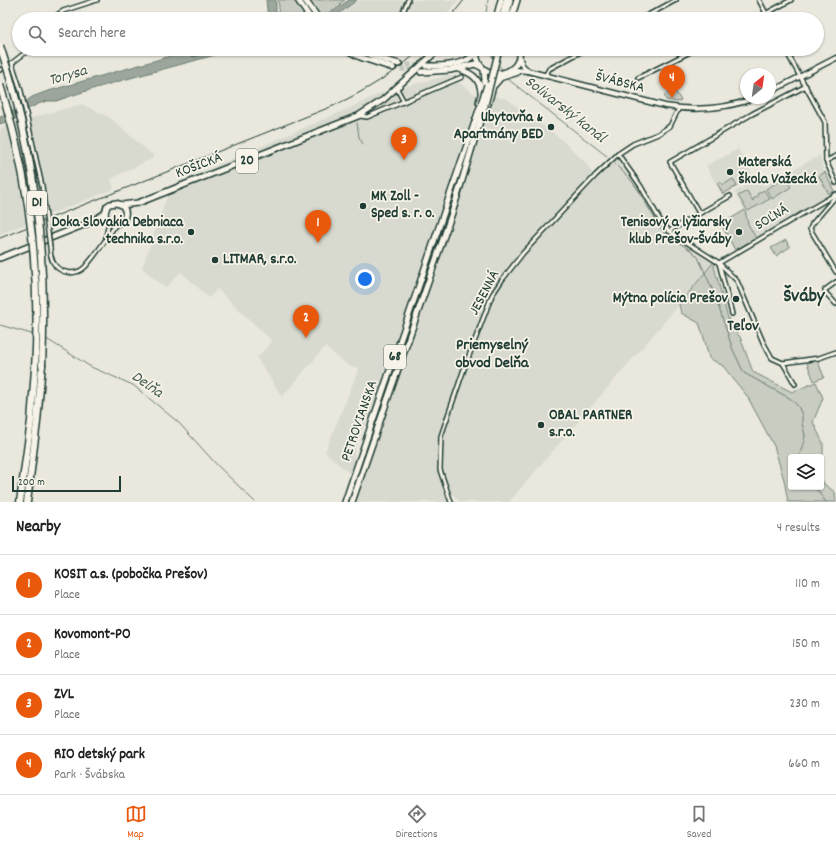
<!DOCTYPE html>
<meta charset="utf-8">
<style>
:root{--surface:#fff;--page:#f2f2f2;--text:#222;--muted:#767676;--line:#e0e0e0;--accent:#ea580c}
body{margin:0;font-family:Dekko,sans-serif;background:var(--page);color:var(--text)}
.controls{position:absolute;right:12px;bottom:12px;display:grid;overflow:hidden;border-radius:4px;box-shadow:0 1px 3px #0004}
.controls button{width:36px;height:36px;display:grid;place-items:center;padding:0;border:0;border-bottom:1px solid var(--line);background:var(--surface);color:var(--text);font:20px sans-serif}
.compass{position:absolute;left:740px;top:68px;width:36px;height:36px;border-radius:50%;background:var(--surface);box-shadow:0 1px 3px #0004;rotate:29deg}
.scale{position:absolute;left:12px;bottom:10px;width:109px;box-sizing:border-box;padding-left:4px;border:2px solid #1f3d34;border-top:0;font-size:11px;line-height:14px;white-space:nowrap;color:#1f3d34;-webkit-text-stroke:3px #f7f3e8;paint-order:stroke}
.you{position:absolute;left:365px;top:279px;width:14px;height:14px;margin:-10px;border:3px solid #fff;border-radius:50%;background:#1a73e8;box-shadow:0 0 0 6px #1a73e833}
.badge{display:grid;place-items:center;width:26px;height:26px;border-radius:50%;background:var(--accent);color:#fff;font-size:13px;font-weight:700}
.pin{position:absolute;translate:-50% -33px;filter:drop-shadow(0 1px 2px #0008)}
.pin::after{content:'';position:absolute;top:21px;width:14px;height:12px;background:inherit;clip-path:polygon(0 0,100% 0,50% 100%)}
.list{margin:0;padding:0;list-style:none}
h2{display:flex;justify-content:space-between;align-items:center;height:52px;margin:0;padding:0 16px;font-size:17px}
h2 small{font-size:13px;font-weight:400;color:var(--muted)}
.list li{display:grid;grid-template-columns:26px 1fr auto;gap:12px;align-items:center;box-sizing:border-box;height:60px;padding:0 16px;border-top:1px solid var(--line)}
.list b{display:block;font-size:15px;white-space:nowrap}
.list p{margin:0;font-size:13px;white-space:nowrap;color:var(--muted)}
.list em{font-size:13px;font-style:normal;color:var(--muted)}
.icon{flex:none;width:22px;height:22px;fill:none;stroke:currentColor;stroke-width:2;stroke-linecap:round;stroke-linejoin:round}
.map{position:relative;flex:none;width:836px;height:502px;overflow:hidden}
.search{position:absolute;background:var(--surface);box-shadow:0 1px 3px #0004;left:12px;right:12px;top:12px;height:44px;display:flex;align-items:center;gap:10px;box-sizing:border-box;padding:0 14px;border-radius:22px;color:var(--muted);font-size:15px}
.sheet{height:292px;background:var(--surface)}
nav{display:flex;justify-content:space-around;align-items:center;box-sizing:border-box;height:56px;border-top:1px solid var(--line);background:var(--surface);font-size:11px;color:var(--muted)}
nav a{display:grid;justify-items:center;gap:2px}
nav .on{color:var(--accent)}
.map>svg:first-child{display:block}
.built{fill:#d9dacf}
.green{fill:#c8ccc1;stroke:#74847a}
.water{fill:#9ca69c;stroke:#6a7c72}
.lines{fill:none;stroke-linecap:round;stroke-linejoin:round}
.shore{stroke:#51675e;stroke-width:1}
.stream{stroke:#6a7c72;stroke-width:1}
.primary-tunnel{stroke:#c1c6bb;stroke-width:5;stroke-dasharray:5 2.5;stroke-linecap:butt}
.minor-casing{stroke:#1f3d34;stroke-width:6}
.tertiary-casing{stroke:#1f3d34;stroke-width:7}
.primary-casing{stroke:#1f3d34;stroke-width:8}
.motorway-casing{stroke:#1f3d34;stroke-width:9}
.minor{stroke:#f7f3e8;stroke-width:3}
.tertiary{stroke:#f7f3e8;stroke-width:4}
.primary{stroke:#f7f3e8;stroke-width:5}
.motorway{stroke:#f7f3e8;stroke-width:6}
.rail{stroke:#1f3d34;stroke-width:1}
.minor-bridge-casing{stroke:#1f3d34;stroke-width:6;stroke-linecap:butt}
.primary-bridge-casing{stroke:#1f3d34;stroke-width:8;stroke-linecap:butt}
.motorway-bridge-casing{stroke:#1f3d34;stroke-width:9;stroke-linecap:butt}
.minor-bridge{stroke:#f7f3e8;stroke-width:3}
.primary-bridge{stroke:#f7f3e8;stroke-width:5}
.motorway-bridge{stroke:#f7f3e8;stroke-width:6}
.poi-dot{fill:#1f3d34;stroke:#f7f3e8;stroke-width:1.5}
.labels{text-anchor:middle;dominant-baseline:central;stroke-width:3.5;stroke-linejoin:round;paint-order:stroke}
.shield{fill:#f7f3e8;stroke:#60746a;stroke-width:1}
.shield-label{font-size:14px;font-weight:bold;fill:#1f3d34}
.street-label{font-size:15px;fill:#1f3d34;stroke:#f7f3e8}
.poi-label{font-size:15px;font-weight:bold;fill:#1f3d34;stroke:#f7f3e8;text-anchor:end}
.water-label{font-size:16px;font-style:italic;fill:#445c53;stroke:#f7f3e8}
.neighbourhood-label{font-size:16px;font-weight:bold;fill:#1f3d34;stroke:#f7f3e8}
.district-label{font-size:19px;font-weight:bold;fill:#1f3d34;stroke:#f7f3e8}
</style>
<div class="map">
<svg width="836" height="502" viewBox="0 0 836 502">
<rect width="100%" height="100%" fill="#eae8dd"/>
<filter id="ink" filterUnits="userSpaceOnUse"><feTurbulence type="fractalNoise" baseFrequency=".025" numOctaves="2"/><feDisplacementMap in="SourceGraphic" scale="8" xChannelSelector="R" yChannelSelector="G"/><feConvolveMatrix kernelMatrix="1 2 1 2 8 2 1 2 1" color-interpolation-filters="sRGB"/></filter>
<g filter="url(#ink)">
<g class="built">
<path d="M359 0H458L443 19H342L340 18 338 15Z"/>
<path d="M450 75 478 97 435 227 368 422 363 427 354 453V456L356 457 350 474 325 452 359 368 349 366 325 347 282 397 257 358 272 341 217 289 209 298 181 272 165 288 142 268 171 185 345 110 383 92Z"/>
<path d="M493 96 507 99 561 139 584 161 594 175 618 154 629 164 649 193 669 231 701 249 715 260 679 305 509 502H461L450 492 453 502H355L433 277Z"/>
<path d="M82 104 109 117 155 157 111 179 114 189 0 234V129L38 116Z"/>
<path d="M738 149 754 178 722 195 706 166Z"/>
<path d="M820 155 823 169 834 191 756 238 748 224 745 210 734 192 759 178 764 186Z"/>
</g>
<g class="green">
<path d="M278 0H345L327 13 307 19H277L279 7Z"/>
<path d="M674 90 681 100 678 102 666 100 664 95Z"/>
<path d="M825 172 834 191 829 194 819 176Z"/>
<path d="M785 178 791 187 772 199 766 189Z"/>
<path d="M733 179 737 186 723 194 717 183 719 181 723 185Z"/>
<path d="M764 190 770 199 748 211 738 196 747 191 753 201V199L758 196 757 194Z"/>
<path d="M745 210 748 224 756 238 735 250 722 226 726 223 725 222Z"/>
<path d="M786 240 790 247 776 256 771 248Z"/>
<path d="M715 260 716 261 714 266 729 322 740 337 753 372 792 392 816 382 823 398 813 422 823 443V458L821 460V457H791V487H821V479L825 485 835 492 836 502H788L784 480 774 446 747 396 723 366 709 358 704 338 699 323 681 313 679 305Z"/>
<path d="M817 359 824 377 814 381 807 363Z"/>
</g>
<g class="water">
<path d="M266 0H276V19H268Z"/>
<path d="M349 0H357L332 19H316L330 13Z"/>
<path d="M195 49H235C176 67 115 80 56 101H47L38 104 30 108 19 117 0 124V117L10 113 32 97 45 92Z"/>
</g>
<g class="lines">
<path class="shore" d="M193 49 191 55 193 57 223 49"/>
<g class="stream">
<path d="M485 19 488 0"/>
<path d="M487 49 494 59"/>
<path d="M497 63 502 69"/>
<path d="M509 80 608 157"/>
<path d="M357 123 359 137 363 144"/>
<path d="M612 161 631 180 639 191 660 228 665 234 692 251 698 257 714 293 733 350 744 373 791 399 798 406 802 415V423L805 435 804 441 799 457"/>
<path d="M0 325 35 335"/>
<path d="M45 338 91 367 133 385 179 423 217 465 255 502"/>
<path d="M815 487 826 502"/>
</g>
<g class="primary-tunnel">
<path d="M399 64 423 66"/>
<path d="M393 68 418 71"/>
</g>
<defs>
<g id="minor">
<path d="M759 0 769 19"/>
<path d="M51 19 63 11 97 0"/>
<path d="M400 19 408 0"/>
<path d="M641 19 676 0"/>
<path d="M756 19 791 0"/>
<path d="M785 49 825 122 826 161 836 183"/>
<path d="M12 63 21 91 42 186"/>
<path d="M12 63 30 49"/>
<path d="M0 70 7 66"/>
<path d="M545 76 549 69 586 49"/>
<path d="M638 78 696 49"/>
<path d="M396 87 404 102"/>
<path d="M360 116 367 117 462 77"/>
<path d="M618 154 640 185 660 220 669 231 719 263 737 281 763 342 772 358 783 363 819 358 836 352"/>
<path d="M826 161 836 156"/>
<path d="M836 196 812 224 810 229 836 272"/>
<path d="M699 213 670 162 752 114 806 86"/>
<path d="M669 231 730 196"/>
<path d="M106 237 109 222"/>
<path d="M50 247C50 252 51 258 53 262 59 274 76 276 85 267 94 257 109 235 116 224"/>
<path d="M836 282 825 290V292L836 304"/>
<path d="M732 314 719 263 836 194"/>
<path d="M783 363 795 384"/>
<path d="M451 502 440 470 441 436 464 369 492 295 502 280 523 253 596 175 618 154 633 144 658 134 670 126 679 108"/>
</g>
<g id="tertiary">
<path d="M519 56 522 65 528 71"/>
<path d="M509 72 516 70 528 71 665 106C695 111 726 109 755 98"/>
<path d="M495 85 501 78 517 73"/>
<path d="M770 92 836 58"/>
</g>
<g id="primary">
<path d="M298 0 311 19"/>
<path d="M305 0 319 19"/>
<path d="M496 19 501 0"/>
<path d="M502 19 506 0"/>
<path d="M506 19 510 0"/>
<path d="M511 19 517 0"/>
<path d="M345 49 360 57 393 68"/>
<path d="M358 49 375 57 399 64"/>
<path d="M477 49C472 82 524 81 519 49"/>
<path d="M426 66C442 66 465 66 476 53"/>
<path d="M459 69C471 73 480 78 481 92"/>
<path d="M421 72 450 70 475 64 481 67"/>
<path d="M479 102 485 80 484 70"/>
<path d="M488 104 495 79 501 74"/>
<path d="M105 213C107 233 135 221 122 205"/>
<path d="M0 258 91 222 105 213 107 206 110 204 116 203 122 205 138 203 358 116 383 100 439 49"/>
<path d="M345 502 481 104"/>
<path d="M352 502 452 213 485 105"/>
</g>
<g id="motorway">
<path d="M20 502 31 421 35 369"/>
<path d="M27 502 37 422 42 365"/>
</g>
</defs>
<use href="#minor" class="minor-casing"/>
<use href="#tertiary" class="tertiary-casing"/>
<use href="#primary" class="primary-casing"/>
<use href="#motorway" class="motorway-casing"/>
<use href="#minor" class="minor"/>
<use href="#tertiary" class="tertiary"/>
<use href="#primary" class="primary"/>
<use href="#motorway" class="motorway"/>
<g class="rail">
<path d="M449 19 464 0"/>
<path d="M0 238 333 106C365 91 395 73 421 49"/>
</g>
<defs>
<path id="minor-bridge" d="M42 186 50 247"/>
<g id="primary-bridge">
<path d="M481 104 487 85"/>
<path d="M485 105 499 49"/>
</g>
<g id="motorway-bridge">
<path d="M0 46C35 149 47 257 42 365"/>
<path d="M0 85C29 177 41 273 35 369"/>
</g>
</defs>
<use href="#minor-bridge" class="minor-bridge-casing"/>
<use href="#primary-bridge" class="primary-bridge-casing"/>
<use href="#motorway-bridge" class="motorway-bridge-casing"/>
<use href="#minor-bridge" class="minor-bridge"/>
<use href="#primary-bridge" class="primary-bridge"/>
<use href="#motorway-bridge" class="motorway-bridge"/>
</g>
</g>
<g class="poi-dot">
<circle cx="551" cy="127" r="4"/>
<circle cx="730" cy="172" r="4"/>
<circle cx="363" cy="206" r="4"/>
<circle cx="191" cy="232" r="4"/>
<circle cx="739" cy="232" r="4"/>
<circle cx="215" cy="260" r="4"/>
<circle cx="736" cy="299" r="4"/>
<circle cx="541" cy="425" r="4"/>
</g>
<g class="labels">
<g class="shield">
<rect x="236" y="149" width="22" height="24" rx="3"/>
<rect x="27" y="191" width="20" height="24" rx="3"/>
<rect x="384" y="345" width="22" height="24" rx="3"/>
</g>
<g class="shield-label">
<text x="247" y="161">20</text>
<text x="37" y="203">D1</text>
<text x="395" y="357">68</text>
</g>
<g class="street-label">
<text transform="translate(620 83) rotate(14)">ŠVÁBSKA</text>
<text transform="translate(199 166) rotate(-21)">KOŠICKÁ</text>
<text transform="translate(772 218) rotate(-31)">SOĽNÁ</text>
<text transform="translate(485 293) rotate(-62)">JESENNÁ</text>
<text transform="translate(360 421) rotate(-71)">PETROVIANSKA</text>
</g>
<g class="poi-label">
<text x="543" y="118">Ubytovňa &amp;<tspan x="543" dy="17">Apartmány BED</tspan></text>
<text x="738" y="163" text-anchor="start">Materská<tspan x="738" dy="17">škola Važecká</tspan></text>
<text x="371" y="197" text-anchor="start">MK Zoll -<tspan x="371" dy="17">Sped s. r. o.</tspan></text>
<text x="183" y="223">Doka Slovakia Debniaca<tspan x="183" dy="17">technika s.r.o.</tspan></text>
<text x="731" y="223">Tenisový a lyžiarsky<tspan x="731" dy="17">klub Prešov-Šváby</tspan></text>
<text x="223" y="260" text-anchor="start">LITMAR, s.r.o.</text>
<text x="728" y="299">Mýtna polícia Prešov</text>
<text x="549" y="416" text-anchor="start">OBAL PARTNER<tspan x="549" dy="17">s.r.o.</tspan></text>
</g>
<g class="water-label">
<text transform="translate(68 76) rotate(-16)">Torysa</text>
<text transform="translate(565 110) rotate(38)">Solivarský kanál</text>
<text transform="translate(147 385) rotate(35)">Delňa</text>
</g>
<g class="neighbourhood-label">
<text x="743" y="326">Teľov</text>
<text x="492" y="345">Priemyselný<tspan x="492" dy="18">obvod Delňa</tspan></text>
</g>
<g class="district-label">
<text x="804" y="297">Šváby</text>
</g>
</g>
</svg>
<div class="controls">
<button><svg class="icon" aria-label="layers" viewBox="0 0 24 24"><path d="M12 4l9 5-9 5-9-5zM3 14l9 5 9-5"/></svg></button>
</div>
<svg class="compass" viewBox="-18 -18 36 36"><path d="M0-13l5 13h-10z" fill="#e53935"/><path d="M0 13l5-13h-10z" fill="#767676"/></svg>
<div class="scale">200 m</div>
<div class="you"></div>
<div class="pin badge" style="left:318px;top:243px">1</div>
<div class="pin badge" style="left:306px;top:338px">2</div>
<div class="pin badge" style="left:404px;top:160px">3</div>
<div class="pin badge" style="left:672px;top:98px">4</div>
<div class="search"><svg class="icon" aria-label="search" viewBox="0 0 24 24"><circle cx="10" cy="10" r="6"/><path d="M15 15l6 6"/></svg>Search here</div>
</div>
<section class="sheet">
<h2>Nearby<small>4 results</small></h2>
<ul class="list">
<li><span class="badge">1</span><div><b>KOSIT a.s. (pobočka Prešov)</b><p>Place</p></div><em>110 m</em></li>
<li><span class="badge">2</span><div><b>Kovomont-PO</b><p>Place</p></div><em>150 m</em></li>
<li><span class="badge">3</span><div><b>ZVL</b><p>Place</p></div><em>230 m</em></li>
<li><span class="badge">4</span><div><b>RIO detský park</b><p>Park · Švábska</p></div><em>660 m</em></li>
</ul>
</section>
<nav>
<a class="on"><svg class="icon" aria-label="map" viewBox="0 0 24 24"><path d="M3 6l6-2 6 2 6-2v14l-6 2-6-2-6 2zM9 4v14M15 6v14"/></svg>Map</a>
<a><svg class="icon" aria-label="directions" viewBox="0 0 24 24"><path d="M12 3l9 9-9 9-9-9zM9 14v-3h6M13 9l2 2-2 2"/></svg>Directions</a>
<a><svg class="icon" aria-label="saved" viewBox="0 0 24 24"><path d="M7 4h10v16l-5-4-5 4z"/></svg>Saved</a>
</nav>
